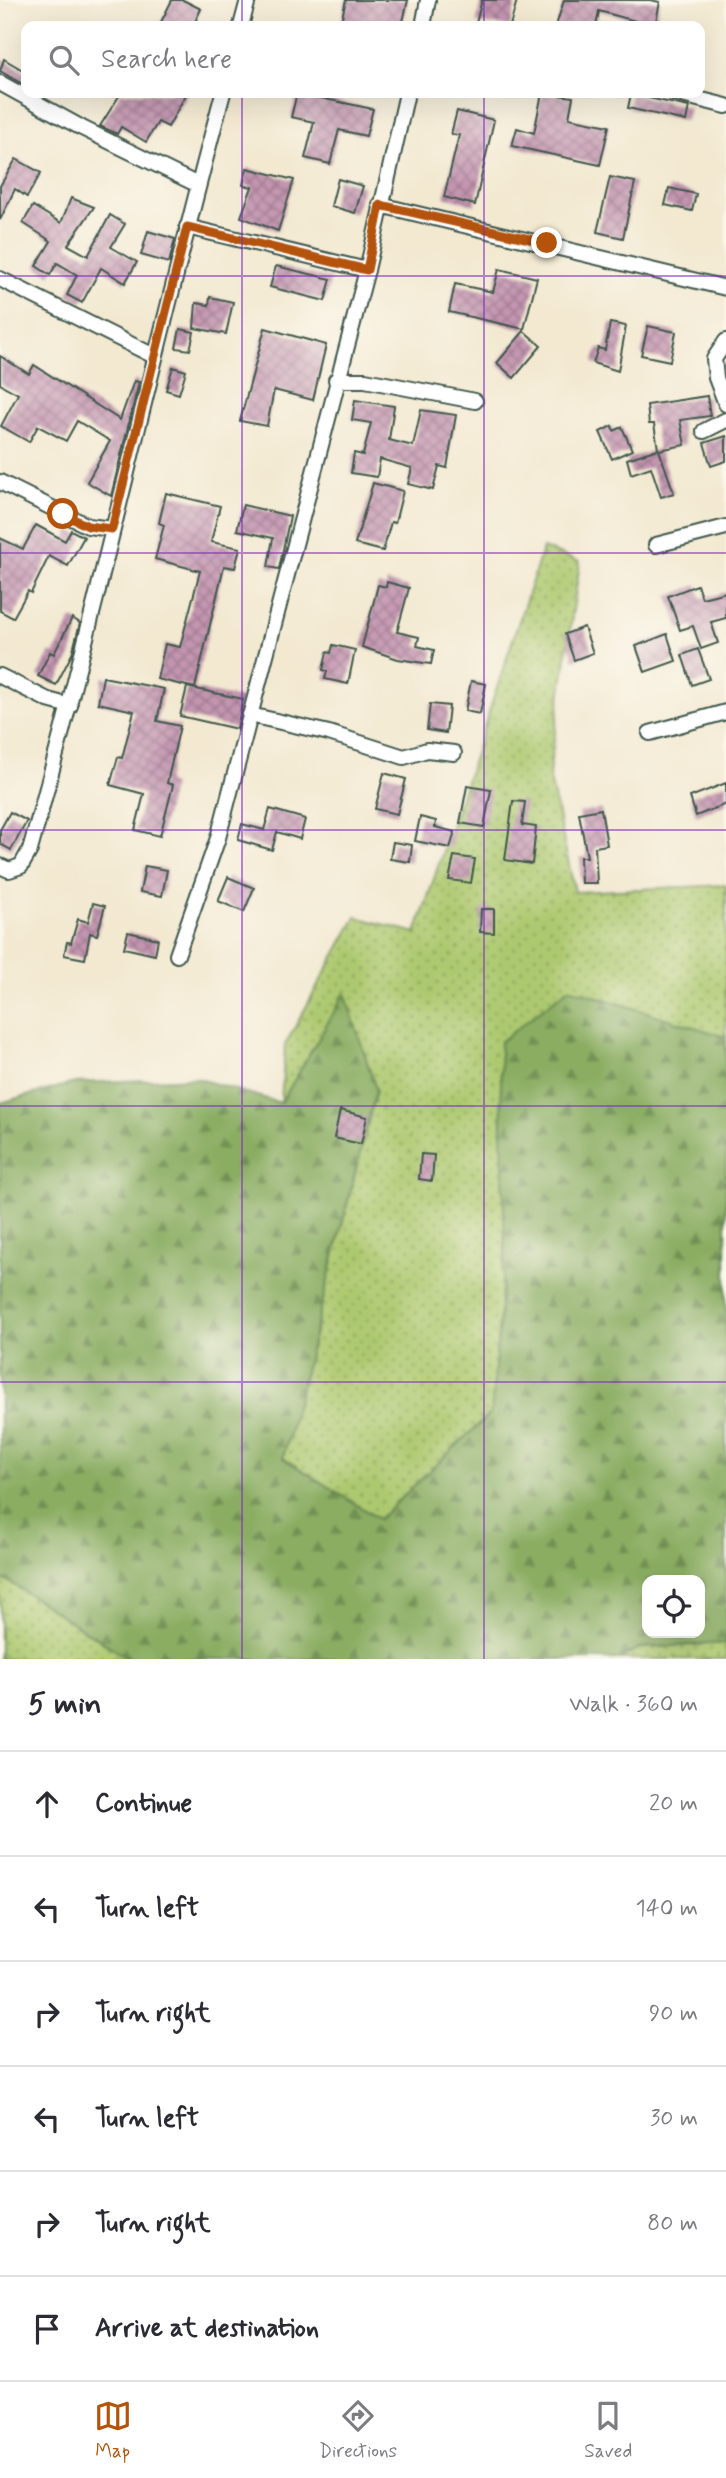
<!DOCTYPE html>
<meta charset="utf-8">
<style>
:root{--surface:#fff;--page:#f2f2f3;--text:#2b2b33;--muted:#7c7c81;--line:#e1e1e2;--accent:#b45309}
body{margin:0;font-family:Mynerve,sans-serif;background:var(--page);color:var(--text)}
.controls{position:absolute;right:21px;bottom:21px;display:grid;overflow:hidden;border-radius:14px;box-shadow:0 7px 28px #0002}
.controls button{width:63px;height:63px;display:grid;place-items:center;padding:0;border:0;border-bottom:2px solid var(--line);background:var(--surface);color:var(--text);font:35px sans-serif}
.stop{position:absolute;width:21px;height:21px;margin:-16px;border:5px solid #b45309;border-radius:50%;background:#fff}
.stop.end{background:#b45309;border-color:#fff;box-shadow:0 2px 7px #0008}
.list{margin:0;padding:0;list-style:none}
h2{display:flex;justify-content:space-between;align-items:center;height:91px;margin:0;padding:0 28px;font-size:30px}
h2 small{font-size:23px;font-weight:400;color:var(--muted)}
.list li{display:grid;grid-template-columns:46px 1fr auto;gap:21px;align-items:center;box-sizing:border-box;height:105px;padding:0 28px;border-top:2px solid var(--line)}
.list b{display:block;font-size:26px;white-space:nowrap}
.list em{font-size:23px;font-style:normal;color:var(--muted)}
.icon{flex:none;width:38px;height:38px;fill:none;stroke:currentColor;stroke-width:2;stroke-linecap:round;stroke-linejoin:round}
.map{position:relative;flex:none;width:726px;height:1659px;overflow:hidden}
.search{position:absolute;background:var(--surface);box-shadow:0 7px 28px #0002;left:21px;right:21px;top:21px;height:77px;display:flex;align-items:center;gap:18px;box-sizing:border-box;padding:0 24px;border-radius:14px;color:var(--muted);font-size:26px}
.sheet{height:721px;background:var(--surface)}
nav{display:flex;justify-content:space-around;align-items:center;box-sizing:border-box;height:98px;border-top:2px solid var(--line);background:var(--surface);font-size:19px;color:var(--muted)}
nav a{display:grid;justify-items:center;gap:4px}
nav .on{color:var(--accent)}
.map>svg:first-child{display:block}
.grass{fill:url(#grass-dots);stroke:#668352;stroke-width:2}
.forest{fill:url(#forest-firs);stroke:#54754b;stroke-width:2;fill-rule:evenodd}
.building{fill:url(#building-cross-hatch)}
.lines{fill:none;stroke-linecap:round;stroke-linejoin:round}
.minor-casing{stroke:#3f574c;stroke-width:18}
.minor{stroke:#fff;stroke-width:14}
.route{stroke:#b45309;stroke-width:9}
.grid{fill:none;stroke:#7b2cbf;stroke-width:2;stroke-opacity:0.55}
</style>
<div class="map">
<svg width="726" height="1659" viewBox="0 0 726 1659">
<defs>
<pattern id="grass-dots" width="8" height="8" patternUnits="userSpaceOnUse" patternTransform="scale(1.75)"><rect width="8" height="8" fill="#adc96f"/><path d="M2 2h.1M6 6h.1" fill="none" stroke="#8ca45c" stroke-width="1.8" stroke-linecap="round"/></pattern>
<pattern id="forest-firs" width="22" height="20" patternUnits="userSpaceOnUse" patternTransform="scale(1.75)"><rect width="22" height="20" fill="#8aad62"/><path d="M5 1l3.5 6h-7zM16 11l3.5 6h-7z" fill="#708e52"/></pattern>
<pattern id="building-cross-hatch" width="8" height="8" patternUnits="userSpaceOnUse" patternTransform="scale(1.75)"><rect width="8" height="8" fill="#c495b1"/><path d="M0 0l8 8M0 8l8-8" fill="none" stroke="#9f7b91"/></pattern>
</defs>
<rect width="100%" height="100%" fill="#fbf7ec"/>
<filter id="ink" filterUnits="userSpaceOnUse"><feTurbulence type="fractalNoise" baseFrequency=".0143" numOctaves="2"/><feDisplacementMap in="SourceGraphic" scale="14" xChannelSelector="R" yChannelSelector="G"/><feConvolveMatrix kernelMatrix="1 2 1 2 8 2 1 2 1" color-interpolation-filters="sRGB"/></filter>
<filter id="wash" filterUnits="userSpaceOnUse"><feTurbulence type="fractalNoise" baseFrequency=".00686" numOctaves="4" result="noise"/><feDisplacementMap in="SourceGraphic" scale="28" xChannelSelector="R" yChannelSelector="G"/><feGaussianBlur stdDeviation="1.57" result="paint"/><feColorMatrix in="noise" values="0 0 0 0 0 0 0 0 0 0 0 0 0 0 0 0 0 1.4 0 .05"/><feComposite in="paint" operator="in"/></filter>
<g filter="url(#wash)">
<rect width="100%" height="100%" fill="#f3e9d1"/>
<g class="grass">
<path d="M543 548 580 562 549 774 575 892 726 885V1037L569 988 505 1255 491 1413 379 1519 283 1458 376 1090 345 994 281 1103 285 1045 356 917 416 933Z"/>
<path d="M0 1580 8 1581 129 1659H0Z"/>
<path d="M726 1643V1659H619L639 1648Z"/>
</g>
<path class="forest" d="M569 988 726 1037V1643L639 1648 619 1659H129L8 1581 0 1580V1103L75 1083 196 1078 281 1103 345 993 376 1090 283 1458 379 1519 491 1413 505 1255 500 1042ZM647 1580H700V1633H647Z"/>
<g id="blocks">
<g class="building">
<path d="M172 0H183L201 9 193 26H159Z"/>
<path d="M346 0H408L402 26H340Z"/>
<path d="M482 0H517L510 26 476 23Z"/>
<path d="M564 0H650L660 2 655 26H638L639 22 599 11 596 26H556Z"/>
<path d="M4 59 26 72V86L0 71Z"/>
<path d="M121 93H187L168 127 158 122 146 142 121 127 117 134 100 126Z"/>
<path d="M297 93 373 109 366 136 339 130 330 164 305 158 314 122 291 117Z"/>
<path d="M542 93 573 97 569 118 609 126 600 165 512 146 517 128 534 133Z"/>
<path d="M631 94 689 107 686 121 628 108Z"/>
<path d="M457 111 494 120 475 205 444 197 459 135 451 134Z"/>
<path d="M16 159 41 173 27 197 15 189 0 220V186Z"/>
<path d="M247 168 294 180 278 231 241 217 252 187 243 185Z"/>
<path d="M610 177 635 182 623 238 597 232Z"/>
<path d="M338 179 363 186 355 213 331 206Z"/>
<path d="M669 188 696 194 692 211 665 205Z"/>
<path d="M71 198 94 207 68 245 88 256 110 215 125 224 111 247 137 262 125 283 101 268 82 303 67 295 77 275 57 263 50 275 36 266 51 241 23 223 33 206 61 223Z"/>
<path d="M148 231 175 239 169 263 141 255Z"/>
<path d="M276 266 331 279 325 301 270 287Z"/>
<path d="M499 269 537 278 524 329 449 312 455 284 493 292Z"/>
<path d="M210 297 233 302 226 334 194 328 196 303 209 305Z"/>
<path d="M610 323 626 326 618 371 593 363 598 348 605 350Z"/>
<path d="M648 326 676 332 670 361 641 355Z"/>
<path d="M265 328 326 345 313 400 274 390 267 426 240 421Z"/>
<path d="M180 329 194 332 190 350 176 348Z"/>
<path d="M524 331 541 346 514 378 497 363Z"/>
<path d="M0 356 29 374 34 365 120 420 134 381 139 382 111 496 87 482 110 441 77 421 66 441 38 426 29 442 1 426 18 394 0 384Z"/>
<path d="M173 367 186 371 179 394 166 390Z"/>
<path d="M707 396 710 416 680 420 685 445 659 450 674 493 661 497 651 467 631 474 627 459 658 449 654 424H649L647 405Z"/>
<path d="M355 400 394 406 389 440 413 446 421 410 456 415 447 468 439 466 433 490 408 484 412 468 380 459 377 477 351 473 354 453 363 455 371 423 352 420Z"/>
<path d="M612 426 614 431 622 427 632 450 612 459 600 432Z"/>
<path d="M726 436V461L711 466 704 443Z"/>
<path d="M373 483 403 491 395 523 391 522 383 551 355 544Z"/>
<path d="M166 493 220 506 211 542 240 548 235 568 224 566 195 688 157 679 165 644 180 647 200 571 155 559 164 525 159 523Z"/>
<path d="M243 505 290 516 279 569 268 567 273 538 237 530Z"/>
<path d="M36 525 65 541 71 530 84 537 68 566 49 556 31 593 28 591 13 618 0 611V538L23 549Z"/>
<path d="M387 582 409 588 397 632 419 637 417 646 434 650 431 664 398 659 362 647 378 585 386 587Z"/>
<path d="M697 585 702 598 726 592V618L711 622 718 643 701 649 693 626 680 630 668 596Z"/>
<path d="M72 618 80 623 72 654 56 685 38 676 50 652 54 654Z"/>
<path d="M584 627 593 653 574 660 565 634Z"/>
<path d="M667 634 676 661 645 672 636 646Z"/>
<path d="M333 645 355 650 348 684 325 679 327 671 323 670 327 652 331 653Z"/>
<path d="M698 649 709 679 692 685 682 655Z"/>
<path d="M103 677 164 689 157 721 180 726 167 783 173 785 160 836 135 830 144 794 110 785 118 757 122 758 134 711 98 703Z"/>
<path d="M471 681 486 684 480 714 465 711Z"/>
<path d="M187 687 243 699 237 729 180 716Z"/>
<path d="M430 704 449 706 446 733 427 730Z"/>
<path d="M384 773 406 779 397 814 375 809Z"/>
<path d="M726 783V804L696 816 690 797Z"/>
<path d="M467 786 491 790 484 827 460 823Z"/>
<path d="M513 801 525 802 522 825 536 827 532 864 505 860Z"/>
<path d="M270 809 305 819 300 839 277 832 272 850 238 840 242 824 264 830Z"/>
<path d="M601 809 607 845 595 847 597 883H581L580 857H587L579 813Z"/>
<path d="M10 812 27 821 11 850 0 844V830Z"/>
<path d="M420 817 436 821 435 827 455 832 450 848 415 841Z"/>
<path d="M393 842 412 845 410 862 390 859Z"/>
<path d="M454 856 475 859 471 883 449 880Z"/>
<path d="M145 866 167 870 162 896 140 892Z"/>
<path d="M228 877 254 888 244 912 218 901Z"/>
<path d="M93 903 105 906 97 935 90 933 85 959 64 955 67 942 71 943 78 919 88 922Z"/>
<path d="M481 909H494V933L480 932Z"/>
<path d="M128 932 158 939 155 955 124 948Z"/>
<path d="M340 1110 367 1117 361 1144 334 1138Z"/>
<path d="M421 1154 434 1155 432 1181 419 1179Z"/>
</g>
</g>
</g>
<g filter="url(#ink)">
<use href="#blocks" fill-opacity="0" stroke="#3f574c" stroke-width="2"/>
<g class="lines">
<defs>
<g id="minor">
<path d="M241 26 248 0"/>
<path d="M423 26 428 0"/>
<path d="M0 83 82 128 198 185"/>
<path d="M674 93 726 106"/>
<path d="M380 205 726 288"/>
<path d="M187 227 367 270"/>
<path d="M0 279 154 356"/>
<path d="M726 341 714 359 716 378 726 404"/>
<path d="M336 380H365L475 401"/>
<path d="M704 431 726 420"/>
<path d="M0 482 88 526 112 529"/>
<path d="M656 545 726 527"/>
<path d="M0 676 48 700 70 706"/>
<path d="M250 715 329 733 404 757 427 750 454 753"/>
<path d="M650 733 726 712"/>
<path d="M0 866 9 870 21 866 30 850C100 599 155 344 223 93"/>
<path d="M177 955 218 838 367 270 407 93"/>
</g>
</defs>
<use href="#minor" class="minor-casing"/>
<use href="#minor" class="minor"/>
</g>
</g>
<g class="lines" filter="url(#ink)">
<path class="route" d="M63 514 88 526 112 529 187 227 367 270 380 205 547 243"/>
</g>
<path class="grid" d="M242 0V26M484 0V26M242 93V1659M484 93V1659M0 276H726M0 553H726M0 830H726M0 1106H726M0 1382H726"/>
</svg>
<div class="controls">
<button><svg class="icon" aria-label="locate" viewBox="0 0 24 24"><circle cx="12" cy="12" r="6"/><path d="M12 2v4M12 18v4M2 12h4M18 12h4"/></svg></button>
</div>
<div class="stop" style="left:63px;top:514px"></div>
<div class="stop end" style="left:547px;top:243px"></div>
<div class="search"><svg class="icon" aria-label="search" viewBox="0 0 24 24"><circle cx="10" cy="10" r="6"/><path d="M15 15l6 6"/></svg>Search here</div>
</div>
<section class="sheet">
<h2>5 min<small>Walk · 360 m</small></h2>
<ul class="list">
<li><svg class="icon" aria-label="ahead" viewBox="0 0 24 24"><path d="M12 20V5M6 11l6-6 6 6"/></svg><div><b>Continue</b></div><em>20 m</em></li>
<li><svg class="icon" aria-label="left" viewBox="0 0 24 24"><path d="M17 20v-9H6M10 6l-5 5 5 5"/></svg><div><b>Turn left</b></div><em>140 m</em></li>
<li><svg class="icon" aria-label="right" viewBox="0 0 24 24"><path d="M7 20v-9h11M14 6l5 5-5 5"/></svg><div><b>Turn right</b></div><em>90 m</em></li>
<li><svg class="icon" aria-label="left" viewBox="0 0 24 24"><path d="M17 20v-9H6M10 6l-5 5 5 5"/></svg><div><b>Turn left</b></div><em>30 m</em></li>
<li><svg class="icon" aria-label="right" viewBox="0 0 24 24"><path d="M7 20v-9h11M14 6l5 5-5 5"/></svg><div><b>Turn right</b></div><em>80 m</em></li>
<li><svg class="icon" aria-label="arrive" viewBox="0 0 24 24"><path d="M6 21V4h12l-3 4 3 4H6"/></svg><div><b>Arrive at destination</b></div></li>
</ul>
</section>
<nav>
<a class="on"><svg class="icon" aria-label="map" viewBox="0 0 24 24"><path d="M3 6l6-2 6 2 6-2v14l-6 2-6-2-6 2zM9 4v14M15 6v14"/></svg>Map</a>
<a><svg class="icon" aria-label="directions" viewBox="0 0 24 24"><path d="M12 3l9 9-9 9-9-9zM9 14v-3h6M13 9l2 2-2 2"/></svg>Directions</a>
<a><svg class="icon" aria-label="saved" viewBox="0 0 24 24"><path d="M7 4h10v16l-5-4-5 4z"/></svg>Saved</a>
</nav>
